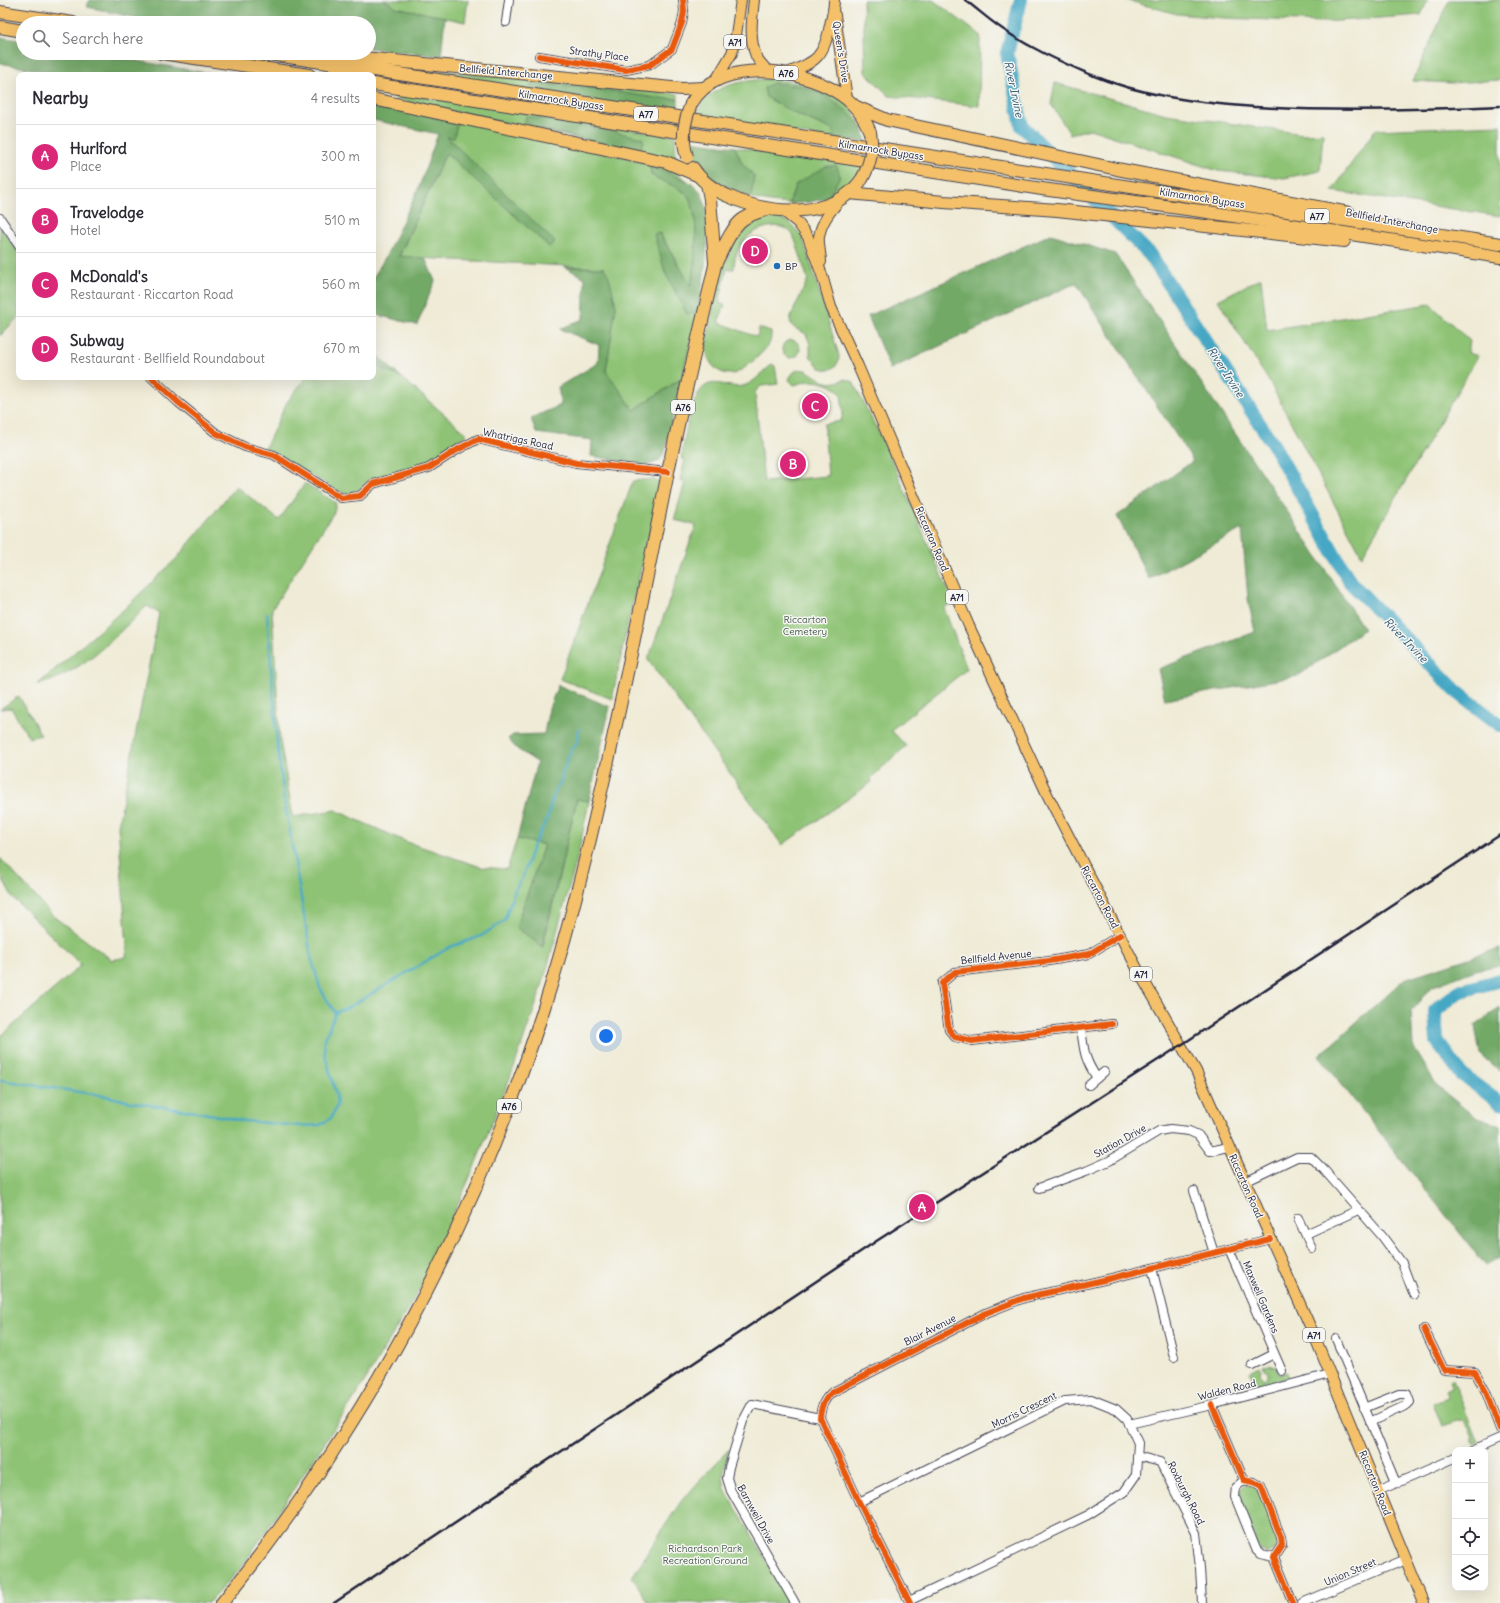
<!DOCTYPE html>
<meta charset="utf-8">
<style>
:root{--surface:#fff;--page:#f2f2f3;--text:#2b2b33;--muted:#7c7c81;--line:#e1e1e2;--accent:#db2777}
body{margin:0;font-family:Delius,sans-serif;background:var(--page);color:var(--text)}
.controls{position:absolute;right:12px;bottom:12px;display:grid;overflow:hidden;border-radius:8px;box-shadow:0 4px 16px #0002}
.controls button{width:36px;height:36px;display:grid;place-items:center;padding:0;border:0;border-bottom:1px solid var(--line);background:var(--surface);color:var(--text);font:20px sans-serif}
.you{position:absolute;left:606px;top:1036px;width:14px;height:14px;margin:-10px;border:3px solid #fff;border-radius:50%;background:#1a73e8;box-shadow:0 0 0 6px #1a73e833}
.badge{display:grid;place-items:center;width:26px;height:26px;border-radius:50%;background:var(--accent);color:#fff;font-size:13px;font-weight:700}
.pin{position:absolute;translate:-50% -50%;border:2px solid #fff;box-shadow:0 1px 4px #0006}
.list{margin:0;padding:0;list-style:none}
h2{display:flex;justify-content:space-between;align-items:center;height:52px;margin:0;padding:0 16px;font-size:17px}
h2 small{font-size:13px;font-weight:400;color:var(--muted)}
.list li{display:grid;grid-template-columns:26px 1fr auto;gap:12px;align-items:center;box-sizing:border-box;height:64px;padding:0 16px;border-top:1px solid var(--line)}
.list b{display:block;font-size:15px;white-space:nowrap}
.list p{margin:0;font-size:13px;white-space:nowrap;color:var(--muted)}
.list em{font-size:13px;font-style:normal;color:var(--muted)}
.icon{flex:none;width:22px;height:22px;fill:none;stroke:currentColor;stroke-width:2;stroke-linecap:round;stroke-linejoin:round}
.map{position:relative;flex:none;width:1500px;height:1603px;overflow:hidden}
.search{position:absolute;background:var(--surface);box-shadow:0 4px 16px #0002;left:16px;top:16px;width:360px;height:44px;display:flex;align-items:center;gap:10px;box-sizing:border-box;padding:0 14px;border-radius:22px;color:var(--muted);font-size:15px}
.panel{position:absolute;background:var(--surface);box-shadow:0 4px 16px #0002;left:16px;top:72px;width:360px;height:308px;border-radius:8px}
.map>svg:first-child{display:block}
.green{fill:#8ec375;stroke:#587258}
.forest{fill:#72a966;stroke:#4a6650}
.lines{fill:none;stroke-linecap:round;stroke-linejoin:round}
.stream{stroke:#44a7c4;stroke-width:2.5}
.river{stroke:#44a7c4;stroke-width:14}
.minor-casing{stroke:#414052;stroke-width:10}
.major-casing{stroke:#414052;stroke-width:12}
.highway-casing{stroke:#414052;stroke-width:14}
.minor{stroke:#fff;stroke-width:8}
.major{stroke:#f4c16a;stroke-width:10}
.highway{stroke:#f4c16a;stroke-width:12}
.rail{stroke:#22223b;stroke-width:2.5}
.highway-bridge-casing{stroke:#414052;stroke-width:14;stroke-linecap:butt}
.highway-bridge{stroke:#f4c16a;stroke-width:12}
.cycleway-casing{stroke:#f6f6f2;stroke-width:8}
.cycleway{stroke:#e8590c;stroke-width:6}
.poi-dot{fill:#1f6fb2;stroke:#f6f6f2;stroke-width:1.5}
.labels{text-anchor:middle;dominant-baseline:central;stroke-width:3;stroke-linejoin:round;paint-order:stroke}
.shield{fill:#f6f6f2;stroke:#626272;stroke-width:1}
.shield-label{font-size:9px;font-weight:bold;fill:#22223b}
.street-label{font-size:10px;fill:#22223b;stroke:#f6f6f2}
.poi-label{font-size:10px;fill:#22223b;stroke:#f6f6f2;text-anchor:start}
.park-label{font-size:10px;fill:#485a4f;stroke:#f6f6f2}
.water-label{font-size:11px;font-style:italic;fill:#305772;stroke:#f6f6f2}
</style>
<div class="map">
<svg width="1500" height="1603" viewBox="0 0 1500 1603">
<rect width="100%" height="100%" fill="#f6f6f2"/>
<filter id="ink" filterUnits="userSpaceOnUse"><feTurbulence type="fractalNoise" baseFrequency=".025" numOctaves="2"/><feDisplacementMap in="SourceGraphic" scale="8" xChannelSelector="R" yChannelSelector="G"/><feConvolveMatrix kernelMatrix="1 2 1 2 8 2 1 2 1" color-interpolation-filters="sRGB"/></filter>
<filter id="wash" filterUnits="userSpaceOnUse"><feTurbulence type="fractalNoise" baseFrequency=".012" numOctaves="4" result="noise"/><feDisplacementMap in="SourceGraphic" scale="16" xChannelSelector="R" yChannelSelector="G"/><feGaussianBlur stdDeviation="0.9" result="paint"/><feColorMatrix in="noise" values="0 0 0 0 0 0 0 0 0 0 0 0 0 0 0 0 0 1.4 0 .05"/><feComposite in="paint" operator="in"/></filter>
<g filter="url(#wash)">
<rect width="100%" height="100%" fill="#efebd6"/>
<g class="green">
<path d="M385 0H468L465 22 395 7Z"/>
<path d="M863 0H933L980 35 979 106 889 96 865 72Z"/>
<path d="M1126 0H1428L1421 15 1324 22 1224 18 1177 14Z"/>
<path d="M1449 0H1500V80L1452 83 1413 81Z"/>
<path d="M402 67 678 94V99L655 98 592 88 529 83 548 93 402 71Z"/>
<path d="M764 79C794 81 825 85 848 106 854 111 859 122 863 129L801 86 773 83 764 88 766 97 796 114 833 130 834 139 694 117C697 112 700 105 704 101 719 84 744 81 764 79Z"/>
<path d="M1055 83 1166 114 1303 134 1323 133 1320 171 1284 178 1218 171 1090 129 1070 134 1051 104Z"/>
<path d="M396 93 675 136 676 160 395 99Z"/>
<path d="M458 120 669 167 689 182 650 167 651 175C662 181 675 185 684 192 703 207 694 265 691 286L660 233 665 272 687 314 698 313 682 378 634 410 606 371 616 306 604 268 399 257 446 153 549 246 447 136Z"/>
<path d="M1500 125V216L1332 191 1375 130Z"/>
<path d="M735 147 863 166C855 186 845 189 828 198L840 176 796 184 789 204 770 202 751 198 754 176 742 163Z"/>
<path d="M776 217 790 223 802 236 838 352C841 360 837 367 829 370L820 368 810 356V344L806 334C798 329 790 329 790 318L808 279C804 270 796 238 791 232 784 226 776 226 768 227 746 232 734 248 734 269H727L719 302 725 306 718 322 757 337 759 328 771 332C771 335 771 339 770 342 767 350 744 370 736 373 719 378 706 362 706 347 712 315 722 242 750 224 757 218 767 217 776 217Z"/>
<path d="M0 227 19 253V316L0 336Z"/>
<path d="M1261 278 1267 330 1430 304 1470 341 1468 353 1478 356 1362 556 1270 383 1218 300Z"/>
<circle cx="791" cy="349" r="9"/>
<path d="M773 364 775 366 778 384 761 386 755 392 764 482 828 476 824 424 841 421 843 413 841 394C835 385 820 381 810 381 804 381 799 384 794 385L789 380C790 377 791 375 794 372 805 363 816 380 827 382 834 384 839 381 845 379L853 382 886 447 953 602 944 608 967 669 891 730 906 746 871 778 872 782 782 845 648 660 696 525 674 520 685 482 680 480 685 460 681 458C685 440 690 388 710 384 722 381 732 390 746 385 756 381 764 370 773 364Z"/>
<path d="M373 365 401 377 467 434 425 464 368 482 352 494 340 492 265 448 287 402 306 377H373Z"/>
<path d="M653 479 659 482 660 490 627 627 612 699 560 679 633 481Z"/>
<path d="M305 483 336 503 334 512 272 609 280 740 293 817 335 810 407 842 481 867 507 869 517 839 544 845 516 927 543 947 577 798 589 801 578 855 541 990 513 1070 473 1170 421 1287 357 1394 241 1568 208 1603H0V1037L81 965 13 898 0 874V858L53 916 112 960 126 957 127 946 118 826 159 613 147 606C114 637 82 674 37 685L123 610 178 557 236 486 279 520Z"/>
<path d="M19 696 41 735 29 738 11 708 0 709Z"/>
<path d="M1269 1365 1276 1367 1280 1374 1286 1372 1288 1378 1255 1386 1250 1372 1260 1367 1261 1371 1260 1374 1261 1378 1266 1379 1268 1376V1372L1264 1370 1263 1366Z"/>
<path d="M1453 1379 1478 1443 1474 1445 1471 1439 1472 1438 1465 1421 1460 1420 1442 1426 1433 1403 1449 1397 1446 1390 1452 1387 1450 1380Z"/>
<path d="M729 1449 723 1476 725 1489 791 1603H649L632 1577 664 1527 682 1500Z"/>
<path d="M1247 1484 1253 1485 1257 1488 1277 1536C1280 1550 1269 1556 1258 1548L1238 1499C1238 1491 1240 1488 1247 1484Z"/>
</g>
<g class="forest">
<path d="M89 0H385L395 7 445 17 441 56 369 48V23H161L87 7Z"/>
<path d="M0 37 23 41V53H91L219 75H61L0 63Z"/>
<path d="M529 83 592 88 655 98 678 99V115L548 93 530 86Z"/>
<path d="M773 83 801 86 826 96 847 111 863 129 866 142 834 139 833 130 796 114 766 97 764 88Z"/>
<path d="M373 100 458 120 454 138 447 137 555 242 549 247 446 153 399 256 425 258 435 281 417 325 373 314V278L386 256 419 187 438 134 373 120Z"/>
<path d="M526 116 604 129 642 138 644 142 639 151 534 128 525 121Z"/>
<path d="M690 141 735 147 742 163 754 176 751 198C734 191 702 177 695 160 692 154 691 147 690 141Z"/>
<path d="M650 166C663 172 690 179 699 190 717 214 702 283 698 313L687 314 665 272 654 234 659 233 691 286C694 265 703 206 684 192 674 185 661 181 651 175Z"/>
<path d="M827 166H837L840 176 828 198 810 202 789 204 796 184Z"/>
<path d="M1051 234 1115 254 1291 517 1364 629 1298 676 1165 700 1158 669 1255 632 1248 599 1242 529 1149 579 1117 516 1193 461 1076 283 890 369 868 316Z"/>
<path d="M565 267 604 268 609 276 616 306 606 371 634 410 682 378 665 451 659 461 645 466 591 456 592 440 536 433 531 418 561 405 558 387 598 363 599 345 560 329 583 319 585 278Z"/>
<path d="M373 352 401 377 373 365Z"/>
<path d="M558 685 610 707 589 801 577 799 542 947 516 927 544 845 517 839 537 762 517 749 508 739 513 735 544 734 549 708Z"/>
<path d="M1500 948V965L1476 970 1431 987 1411 1011 1413 1046 1438 1087 1475 1117 1500 1126V1258L1486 1266 1319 1056 1404 979Z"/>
<path d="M1500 1008V1072L1480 1054 1475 1025Z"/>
</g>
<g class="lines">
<g class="stream">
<path d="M335 1013 351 1006 450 947 481 936 504 921 515 890 523 876 533 846 547 819 555 791 560 784 563 772 572 748 576 745 579 735 577 732 580 729"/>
<path d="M0 1080 106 1096 131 1102 203 1113 245 1121 300 1126 320 1125 331 1118 337 1105 336 1094 325 1055 324 1042 335 1013 320 988 311 957 283 791 277 741 267 613"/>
</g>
<g class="river">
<path d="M1021 0 1007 53 1022 126 1150 255 1274 446 1350 582 1456 691 1500 725"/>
<path d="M1500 980 1458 992 1435 1011 1437 1041 1461 1074 1500 1103"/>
</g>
</g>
</g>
<g filter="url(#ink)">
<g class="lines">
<defs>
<g id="minor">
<path d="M506 22 509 0"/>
<path d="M539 56 626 70 650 65 672 49 682 23 684 11 683 0"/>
<path d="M0 218 19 246"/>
<path d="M151 377 179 403 216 433 245 447 274 455 341 498 360 496 373 484 429 468 457 450 478 439 576 463 668 472"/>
<path d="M1112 1024 972 1041 955 1037 949 1030 942 983 955 972 1049 961 1089 954 1120 935"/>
<path d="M1081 1028C1084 1050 1084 1059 1097 1078"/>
<path d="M1089 1085 1104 1072"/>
<path d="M1245 1182 1297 1157H1311L1325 1171 1382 1236 1402 1263 1414 1295"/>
<path d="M1039 1188 1086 1171 1109 1161 1159 1131 1170 1129 1189 1131 1198 1135 1210 1151 1229 1147"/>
<path d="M1194 1191 1214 1253"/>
<path d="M1298 1218 1312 1249"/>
<path d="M1306 1234 1358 1210"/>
<path d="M1229 1249 1282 1371"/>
<path d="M1152 1268 1174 1357"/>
<path d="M1424 1329 1444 1370 1475 1372 1486 1392 1500 1429"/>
<path d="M1336 1339 1396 1483"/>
<path d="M1252 1365 1274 1354"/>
<path d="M1212 1405 1244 1480 1254 1482 1261 1486 1281 1537 1282 1545 1274 1557 1293 1603"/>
<path d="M1364 1408 1399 1394H1407L1410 1402 1407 1405 1370 1422"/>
<path d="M1129 1424 1212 1405 1330 1374"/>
<path d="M1473 1450 1500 1438"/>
<path d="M1137 1456 1160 1462 1196 1533 1200 1568 1202 1603"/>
<path d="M1244 1480 1236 1487 1235 1497 1256 1549 1261 1554 1274 1557"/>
<path d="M1378 1491 1455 1458"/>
<path d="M859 1502 1065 1401 1091 1399 1116 1409 1127 1419 1138 1443 1136 1475 1124 1492 1088 1515 909 1601"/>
<path d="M795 1603 731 1491 727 1478 729 1467 743 1421 752 1404 820 1418"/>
<path d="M910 1603 859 1502 820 1418C821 1407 823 1401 831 1393L986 1313 1024 1298 1108 1279 1270 1239"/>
<path d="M1302 1603 1406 1559"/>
</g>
<g id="major">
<path d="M754 0C752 18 749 39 756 56 759 62 764 67 768 71"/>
<path d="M835 15 847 99"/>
<path d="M787 73C816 62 824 57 830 25 832 17 834 8 834 0"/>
<path d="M716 80 732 53 735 42 741 0"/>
<path d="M782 210 798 223 808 237 822 275 831 307 858 366 969 626 1047 794 1140 974 1196 1071 1314 1335 1424 1603"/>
<path d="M821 262C821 254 818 245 819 237 821 222 831 210 841 199"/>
</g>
<g id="highway">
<path d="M0 12 73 23"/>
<path d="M0 27 23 31"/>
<path d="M161 53 309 75"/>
<path d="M263 53C675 120 1088 180 1500 244"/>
<path d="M312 53 682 89 704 88"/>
<path d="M373 84 1042 189 1201 211 1500 257"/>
<path d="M373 99 666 162 697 175"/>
<path d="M691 104C719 54 810 68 848 100 858 108 865 119 870 132"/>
<path d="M854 106 887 120 1117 169 1349 213"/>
<path d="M693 168C701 181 714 190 728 196 769 215 833 221 862 179"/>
<path d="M707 184 710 199 715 262"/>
<path d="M849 193 944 202 1057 210 1344 241"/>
<path d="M222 1603C364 1429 473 1227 542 1014 569 931 589 846 608 761 629 667 648 572 667 477 681 406 699 336 715 265 721 253 731 228 742 220 750 214 759 212 768 209"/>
</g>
</defs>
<use href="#minor" class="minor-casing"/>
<use href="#major" class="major-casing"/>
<use href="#highway" class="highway-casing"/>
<use href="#minor" class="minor"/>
<use href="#major" class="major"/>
<use href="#highway" class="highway"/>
<g class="rail">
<path d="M965 0C977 9 988 19 1001 28 1028 47 1059 61 1089 74 1142 96 1198 103 1255 107 1337 112 1418 110 1500 106"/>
<path d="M334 1603 878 1240 1169 1053 1500 835"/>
</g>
<defs>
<g id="highway-bridge">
<path d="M687 157C681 138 684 123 691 104"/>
<path d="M862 179C871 163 873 150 870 132"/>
</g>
</defs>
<use href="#highway-bridge" class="highway-bridge-casing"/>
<use href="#highway-bridge" class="highway-bridge"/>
<defs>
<g id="cycleway">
<path d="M539 56 626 70 650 65 672 49 682 23 684 11 683 0"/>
<path d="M151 377 179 403 216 433 245 447 274 455 341 498 360 496 373 484 429 468 457 450 478 439 576 463 668 472"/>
<path d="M1112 1024 972 1041 955 1037 949 1030 942 983 955 972 1049 961 1089 954 1120 935"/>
<path d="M1424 1329 1444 1370 1475 1372 1486 1392 1500 1429"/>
<path d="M1212 1405 1244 1480 1254 1482 1261 1486 1281 1537 1282 1545 1274 1557 1293 1603"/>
<path d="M910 1603 859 1502 820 1418C821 1407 823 1401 831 1393L986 1313 1024 1298 1108 1279 1270 1239"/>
</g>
</defs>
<use href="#cycleway" class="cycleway-casing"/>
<use href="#cycleway" class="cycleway"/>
</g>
</g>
<circle class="poi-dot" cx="777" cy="266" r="4"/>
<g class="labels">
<g class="shield">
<rect x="724" y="35" width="22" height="14" rx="3"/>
<rect x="774" y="66" width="24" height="14" rx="3"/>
<rect x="634" y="107" width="24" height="14" rx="3"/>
<rect x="1305" y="209" width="24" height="14" rx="3"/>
<rect x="671" y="400" width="24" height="14" rx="3"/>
<rect x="946" y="590" width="22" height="14" rx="3"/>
<rect x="1130" y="967" width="22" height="14" rx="3"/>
<rect x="497" y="1099" width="24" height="14" rx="3"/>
<rect x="1303" y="1328" width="22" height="14" rx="3"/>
</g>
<g class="shield-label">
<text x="735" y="42">A71</text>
<text x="786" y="73">A76</text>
<text x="646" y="114">A77</text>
<text x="1317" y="216">A77</text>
<text x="683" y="407">A76</text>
<text x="957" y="597">A71</text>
<text x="1141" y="974">A71</text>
<text x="509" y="1106">A76</text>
<text x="1314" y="1335">A71</text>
</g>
<g class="street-label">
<text transform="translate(841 52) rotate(81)">Queen's Drive</text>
<text transform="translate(599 54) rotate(7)">Strathy Place</text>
<text transform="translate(506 72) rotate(5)">Bellfield Interchange</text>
<text transform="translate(561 100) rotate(9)">Kilmarnock Bypass</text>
<text transform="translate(881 150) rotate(9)">Kilmarnock Bypass</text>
<text transform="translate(1202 198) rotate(9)">Kilmarnock Bypass</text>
<text transform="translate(1392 221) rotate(11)">Bellfield Interchange</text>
<text transform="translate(518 439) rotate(12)">Whatriggs Road</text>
<text transform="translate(932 539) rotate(67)">Riccarton Road</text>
<text transform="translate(1100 897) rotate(62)">Riccarton Road</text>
<text transform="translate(996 957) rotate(-6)">Bellfield Avenue</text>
<text transform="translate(1120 1141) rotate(-29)">Station Drive</text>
<text transform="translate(1246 1186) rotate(66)">Riccarton Road</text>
<text transform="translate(1261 1297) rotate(67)">Maxwell Gardens</text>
<text transform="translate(930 1330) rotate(-27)">Blair Avenue</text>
<text transform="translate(1227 1390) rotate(-14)">Walden Road</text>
<text transform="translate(1024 1410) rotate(-26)">Morris Crescent</text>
<text transform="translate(1375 1483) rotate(68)">Riccarton Road</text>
<text transform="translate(1186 1493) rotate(63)">Roxburgh Road</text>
<text transform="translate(756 1514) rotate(61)">Barnweil Drive</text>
<text transform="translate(1350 1572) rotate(-23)">Union Street</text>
</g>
<g class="poi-label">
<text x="785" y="266">BP</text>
</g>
<g class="park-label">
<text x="805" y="619">Riccarton<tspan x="805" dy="12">Cemetery</tspan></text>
<text x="705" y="1548">Richardson Park<tspan x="705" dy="12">Recreation Ground</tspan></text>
</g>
<g class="water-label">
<text transform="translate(1014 89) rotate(78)">River Irvine</text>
<text transform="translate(1226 372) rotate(57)">River Irvine</text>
<text transform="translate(1406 640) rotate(46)">River Irvine</text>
</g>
</g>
</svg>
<div class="controls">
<button>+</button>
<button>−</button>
<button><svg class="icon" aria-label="locate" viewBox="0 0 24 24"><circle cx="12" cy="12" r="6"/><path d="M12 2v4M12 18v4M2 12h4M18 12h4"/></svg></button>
<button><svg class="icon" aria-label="layers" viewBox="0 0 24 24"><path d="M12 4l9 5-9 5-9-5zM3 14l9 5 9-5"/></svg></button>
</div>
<div class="you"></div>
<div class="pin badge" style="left:922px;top:1207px">A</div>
<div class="pin badge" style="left:793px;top:464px">B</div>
<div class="pin badge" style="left:815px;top:406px">C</div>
<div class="pin badge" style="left:755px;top:251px">D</div>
<div class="search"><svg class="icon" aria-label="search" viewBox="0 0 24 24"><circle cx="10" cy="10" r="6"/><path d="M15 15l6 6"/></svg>Search here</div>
<section class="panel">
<h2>Nearby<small>4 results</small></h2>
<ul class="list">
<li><span class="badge">A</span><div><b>Hurlford</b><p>Place</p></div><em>300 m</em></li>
<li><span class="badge">B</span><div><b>Travelodge</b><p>Hotel</p></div><em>510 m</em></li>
<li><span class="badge">C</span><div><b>McDonald's</b><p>Restaurant · Riccarton Road</p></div><em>560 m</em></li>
<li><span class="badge">D</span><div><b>Subway</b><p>Restaurant · Bellfield Roundabout</p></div><em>670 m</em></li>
</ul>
</section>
</div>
